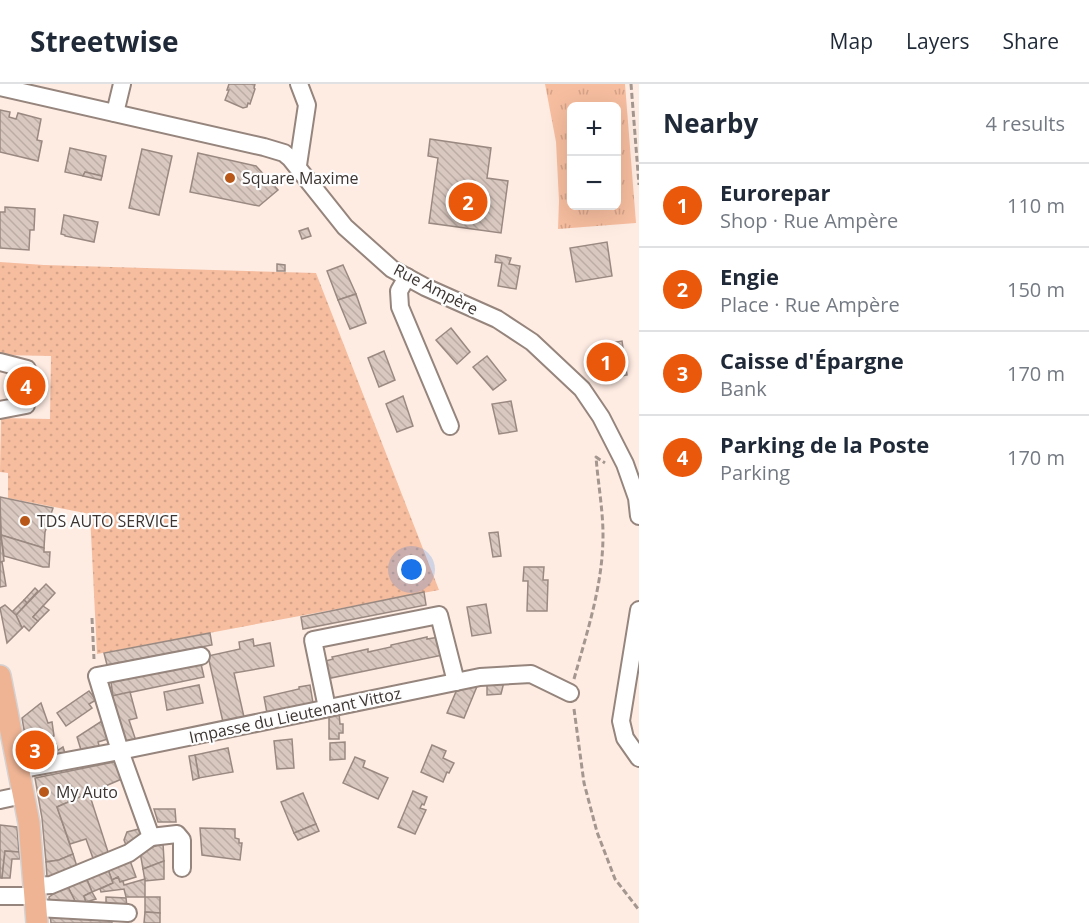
<!DOCTYPE html>
<meta charset="utf-8">
<style>
:root{--surface:#fff;--page:#f6f6f7;--text:#1f2937;--muted:#747a83;--line:#e0e1e3;--accent:#ea580c}
body{margin:0;font-family:"Open Sans",sans-serif;background:var(--page);color:var(--text)}
.controls{position:absolute;right:18px;top:18px;display:grid;overflow:hidden;border-radius:9px;box-shadow:0 6px 24px #0002}
.controls button{width:54px;height:54px;display:grid;place-items:center;padding:0;border:0;border-bottom:2px solid var(--line);background:var(--surface);color:var(--text);font:30px sans-serif}
.you{position:absolute;left:412px;top:486px;width:21px;height:21px;margin:-15px;border:4px solid #fff;border-radius:50%;background:#1a73e8;box-shadow:0 0 0 9px #1a73e833}
.badge{display:grid;place-items:center;width:39px;height:39px;border-radius:50%;background:var(--accent);color:#fff;font-size:20px;font-weight:700}
.pin{position:absolute;translate:-50% -50%;border:3px solid #fff;box-shadow:0 2px 6px #0006}
.list{margin:0;padding:0;list-style:none}
h2{display:flex;justify-content:space-between;align-items:center;height:78px;margin:0;padding:0 24px;font-size:26px}
h2 small{font-size:20px;font-weight:400;color:var(--muted)}
.list li{display:grid;grid-template-columns:39px 1fr auto;gap:18px;align-items:center;box-sizing:border-box;height:84px;padding:0 24px;border-top:2px solid var(--line)}
.list b{display:block;font-size:22px;white-space:nowrap}
.list p{margin:0;font-size:20px;white-space:nowrap;color:var(--muted)}
.list em{font-size:20px;font-style:normal;color:var(--muted)}
.map{position:relative;flex:none;width:639px;height:839px;overflow:hidden}
header{display:flex;align-items:center;gap:36px;box-sizing:border-box;height:84px;padding:0 30px;background:var(--surface);border-bottom:2px solid var(--line)}
header strong{font-size:28px}
nav{display:flex;gap:33px;margin-inline-start:auto;font-size:21px}
main{display:flex}
aside{flex:1;background:var(--surface)}
.map>svg:first-child{display:block}
.grass{fill:url(#grass-tufts);fill-rule:evenodd}
.garden{fill:url(#garden-dots)}
.building{fill:url(#building-back-hatch);stroke:#998981;stroke-width:1.5}
.lines{fill:none;stroke-linecap:round;stroke-linejoin:round}
.minor-casing{stroke:#95857d;stroke-width:20}
.major-casing{stroke:#d4d2d2;stroke-width:24}
.path{stroke:#a49790;stroke-width:3;stroke-dasharray:6 3;stroke-linecap:butt}
.minor{stroke:#fff;stroke-width:16}
.major{stroke:#eeb494;stroke-width:21}
.poi-dot{fill:#b85717;stroke:#fdfdfd;stroke-width:2}
.labels{text-anchor:middle;dominant-baseline:central;stroke-width:4.5;stroke-linejoin:round;paint-order:stroke}
.poi-label{font-size:16px;fill:#3b3431;stroke:#fdfdfd;text-anchor:start}
.street-label{font-size:16px;fill:#3b3431;stroke:#fdfdfd}
</style>
<header>
<strong>Streetwise</strong>
<nav><a>Map</a><a>Layers</a><a>Share</a></nav>
</header>
<main>
<div class="map">
<svg width="639" height="839" viewBox="0 0 639 839">
<defs>
<pattern id="grass-tufts" width="24" height="20" patternUnits="userSpaceOnUse" patternTransform="scale(1.5)"><rect width="24" height="20" fill="#f6bd9f"/><path d="M3 7l-1-3M5 7V3M7 7l1-3M15 17l-1-3M17 17v-4M19 17l1-3" fill="none" stroke="#d4a389"/></pattern>
<pattern id="garden-dots" width="8" height="8" patternUnits="userSpaceOnUse" patternTransform="scale(1.5)"><rect width="8" height="8" fill="#f6bd9f"/><path d="M2 2h.1M6 6h.1" fill="none" stroke="#d4a389" stroke-width="1.8" stroke-linecap="round"/></pattern>
<pattern id="building-back-hatch" width="6" height="6" patternUnits="userSpaceOnUse" patternTransform="scale(1.5)"><rect width="6" height="6" fill="#d9c8bf"/><path d="M-1 5l2 2M0 0l6 6M5-1l2 2" fill="none" stroke="#bbaca5"/></pattern>
</defs>
<rect width="100%" height="100%" fill="#feece3"/>
<path class="grass" d="M545 0H625L636 139 558 145 559 117 556 58ZM572 22H616V122H572Z"/>
<path class="garden" d="M0 178 44 181 316 189 439 506 97 570 90 430 8 414V389L0 388 1 334 50 335 51 272 0 271Z"/>
<g class="building">
<path d="M229 0H255L254 4 255 5 250 20 248 19 247 23 243 24 225 16 229 6H227Z"/>
<path d="M0 26 10 28 9 33 16 35 18 29 41 35 37 56 42 57 38 77 0 68Z"/>
<path d="M430 55 491 64 487 94 508 97 501 149 429 139 438 74 428 72Z"/>
<path d="M70 64 106 72 102 92 85 88 83 92 65 88Z"/>
<path d="M142 65 172 72 159 131 129 124Z"/>
<path d="M198 69 256 82 278 106 259 122 190 108Z"/>
<path d="M85 88 102 92 101 96 83 92Z"/>
<path d="M5 123 35 125 34 146H30L29 166 0 164V128H5Z"/>
<path d="M64 131 98 138 94 158 65 152V151L61 150Z"/>
<path d="M308 144 311 152 302 155 299 147Z"/>
<path d="M607 158 612 192 576 198 570 164Z"/>
<path d="M496 171 511 174 509 180 520 182 516 205 498 202 502 179 495 178Z"/>
<path d="M277 180 285 181V187H277Z"/>
<path d="M343 181 356 210 338 216 327 187Z"/>
<path d="M356 210 366 239 350 245 338 216Z"/>
<path d="M451 244 470 268 457 280 436 256Z"/>
<path d="M622 257 627 291 610 294 609 284 601 285 598 261Z"/>
<path d="M384 267 395 296 379 303 368 274Z"/>
<path d="M487 272 506 296 493 306 473 283Z"/>
<path d="M403 312 413 342 397 348 386 320Z"/>
<path d="M511 317 517 347 499 350 492 320Z"/>
<path d="M0 413 53 424 45 448 44 464 1 451Z"/>
<path d="M0 426 1 451 4 477 0 478Z"/>
<path d="M498 448 501 472 493 473 489 449Z"/>
<path d="M1 451 44 464V468H50L49 483H43L4 472Z"/>
<path d="M0 478H2L6 502 0 503Z"/>
<path d="M524 483H544L543 496H548L547 527H527L528 497H523Z"/>
<path d="M46 500 55 509 33 533 38 537 29 547 24 542 22 544 16 531Z"/>
<path d="M35 504 38 507 27 519 24 516Z"/>
<path d="M424 508 426 521 303 545 301 533Z"/>
<path d="M24 516 27 519 16 531 12 528Z"/>
<path d="M486 520 491 549 472 552 467 523Z"/>
<path d="M5 521 16 531 22 544 7 559 0 524Z"/>
<path d="M43 522 49 526 38 537 33 533Z"/>
<path d="M210 549 212 561 107 581 104 569Z"/>
<path d="M427 553V555L439 553 443 571 326 595 322 578 333 575 332 573 368 565V568L391 563V561Z"/>
<path d="M253 555 254 562 270 559 274 582 234 589 244 633 223 638 208 572 240 565 239 558Z"/>
<path d="M201 580 204 593 113 612 111 598Z"/>
<path d="M487 598H504L501 610 487 611Z"/>
<path d="M478 600 464 634 447 629 458 603Z"/>
<path d="M199 601 203 619 167 626 164 608Z"/>
<path d="M310 601 313 619 267 629 264 613 299 605V603Z"/>
<path d="M89 607 96 616 89 620 92 624 66 642 57 629Z"/>
<path d="M130 608 137 634 129 636 136 657 122 660 107 613Z"/>
<path d="M41 619 48 639 52 638 54 652 45 654 47 662 56 660 58 667 48 673 41 674 28 669 22 634Z"/>
<path d="M339 629 340 640H343V649H339V655H329V631Z"/>
<path d="M105 635 111 654 98 658 100 665 82 669 77 653Z"/>
<path d="M292 655 294 684 277 685 274 657Z"/>
<path d="M345 658V675L330 676V659Z"/>
<path d="M432 661 446 667 443 674 454 679 449 689 447 688 443 698 421 688Z"/>
<path d="M63 663 66 672 48 673Z"/>
<path d="M228 664 233 688 199 694 195 671Z"/>
<path d="M195 671 199 694 193 696 189 672Z"/>
<path d="M355 673 365 677 363 683 388 694 378 715 343 699Z"/>
<path d="M119 677 124 694 57 723 73 770 59 776 46 778 42 734 35 694Z"/>
<path d="M413 707 427 713 424 721 422 720 420 724 426 726 415 750 398 743Z"/>
<path d="M89 709 109 771 94 777 86 755 70 760 57 723Z"/>
<path d="M303 709 316 740 294 749 281 718Z"/>
<path d="M154 725H175L176 738H158Z"/>
<path d="M316 740 319 747 298 756 294 749Z"/>
<path d="M0 741 17 743 19 768 5 767 2 794H0Z"/>
<path d="M200 744 235 745V754L239 755V759H242L240 776 202 771Z"/>
<path d="M139 745 141 752 128 766 124 756 127 748Z"/>
<path d="M163 759 164 777 143 785 140 768Z"/>
<path d="M5 767 19 768 20 775H12L10 794H2Z"/>
<path d="M73 770 78 786 67 792 47 793 46 778 59 776Z"/>
<path d="M129 774 136 793 120 798 118 793 112 796 107 783Z"/>
<path d="M164 777V795L145 797 143 785Z"/>
<path d="M107 783 113 799 92 808 85 791Z"/>
<path d="M85 791 92 808 84 812 86 818 77 821 67 801Z"/>
<path d="M118 793 120 798 123 797 124 801 145 795V813H126L124 805 101 808 100 805 113 799 112 796Z"/>
<path d="M67 801 77 821H50L49 813Z"/>
<path d="M92 808 96 815 86 818 84 812Z"/>
<path d="M106 813 126 814 127 823 106 821Z"/>
<path d="M145 813H160V829L145 828Z"/>
<path d="M145 828 160 829V839H144Z"/>
<path d="M50 829 112 834V839H51Z"/>
</g>
<g class="lines">
<defs>
<g id="minor">
<path d="M0 3 264 63 284 69 290 74 345 143 392 185 425 203 497 235 532 258 582 305 601 333 625 380 637 414 639 432"/>
<path d="M115 29 122 0"/>
<path d="M298 81 307 21 299 0"/>
<path d="M407 193 399 207 400 223 450 342"/>
<path d="M0 278 27 285 26 321 0 326"/>
<path d="M639 526 621 637 625 654 639 674"/>
<path d="M327 624 313 556 439 531 456 598"/>
<path d="M18 686 120 667 480 593 531 590 570 609"/>
<path d="M0 716 23 711"/>
<path d="M151 753 177 750 182 756V784"/>
<path d="M35 802 51 801 129 769 151 753 120 667 97 592 201 572"/>
<path d="M0 812H36"/>
<path d="M37 824 128 829"/>
</g>
<path id="major" d="M0 592 29 739 37 839"/>
</defs>
<use href="#minor" class="minor-casing"/>
<use href="#major" class="major-casing"/>
<g class="path">
<path d="M631 0 639 101"/>
<path d="M92 534 94 575"/>
<path d="M574 595C587 548 603 501 603 451 603 426 598 399 596 373L605 379"/>
<path d="M574 625 584 699 597 748 615 795 639 826"/>
</g>
<use href="#minor" class="minor"/>
<use href="#major" class="major"/>
</g>
<g class="poi-dot">
<circle cx="230" cy="94" r="6"/>
<circle cx="25" cy="437" r="6"/>
<circle cx="44" cy="708" r="6"/>
</g>
<g class="labels">
<g class="poi-label">
<text x="242" y="94">Square Maxime</text>
<text x="37" y="437">TDS AUTO SERVICE</text>
<text x="56" y="708">My Auto</text>
</g>
<g class="street-label">
<text transform="translate(436 205) rotate(27)">Rue Ampère</text>
<text transform="translate(295 631) rotate(-12)">Impasse du Lieutenant Vittoz</text>
</g>
</g>
</svg>
<div class="controls">
<button>+</button>
<button>−</button>
</div>
<div class="you"></div>
<div class="pin badge" style="left:606px;top:278px">1</div>
<div class="pin badge" style="left:468px;top:118px">2</div>
<div class="pin badge" style="left:35px;top:666px">3</div>
<div class="pin badge" style="left:26px;top:302px">4</div>
</div>
<aside>
<h2>Nearby<small>4 results</small></h2>
<ul class="list">
<li><span class="badge">1</span><div><b>Eurorepar</b><p>Shop · Rue Ampère</p></div><em>110 m</em></li>
<li><span class="badge">2</span><div><b>Engie</b><p>Place · Rue Ampère</p></div><em>150 m</em></li>
<li><span class="badge">3</span><div><b>Caisse d'Épargne</b><p>Bank</p></div><em>170 m</em></li>
<li><span class="badge">4</span><div><b>Parking de la Poste</b><p>Parking</p></div><em>170 m</em></li>
</ul>
</aside>
</main>
